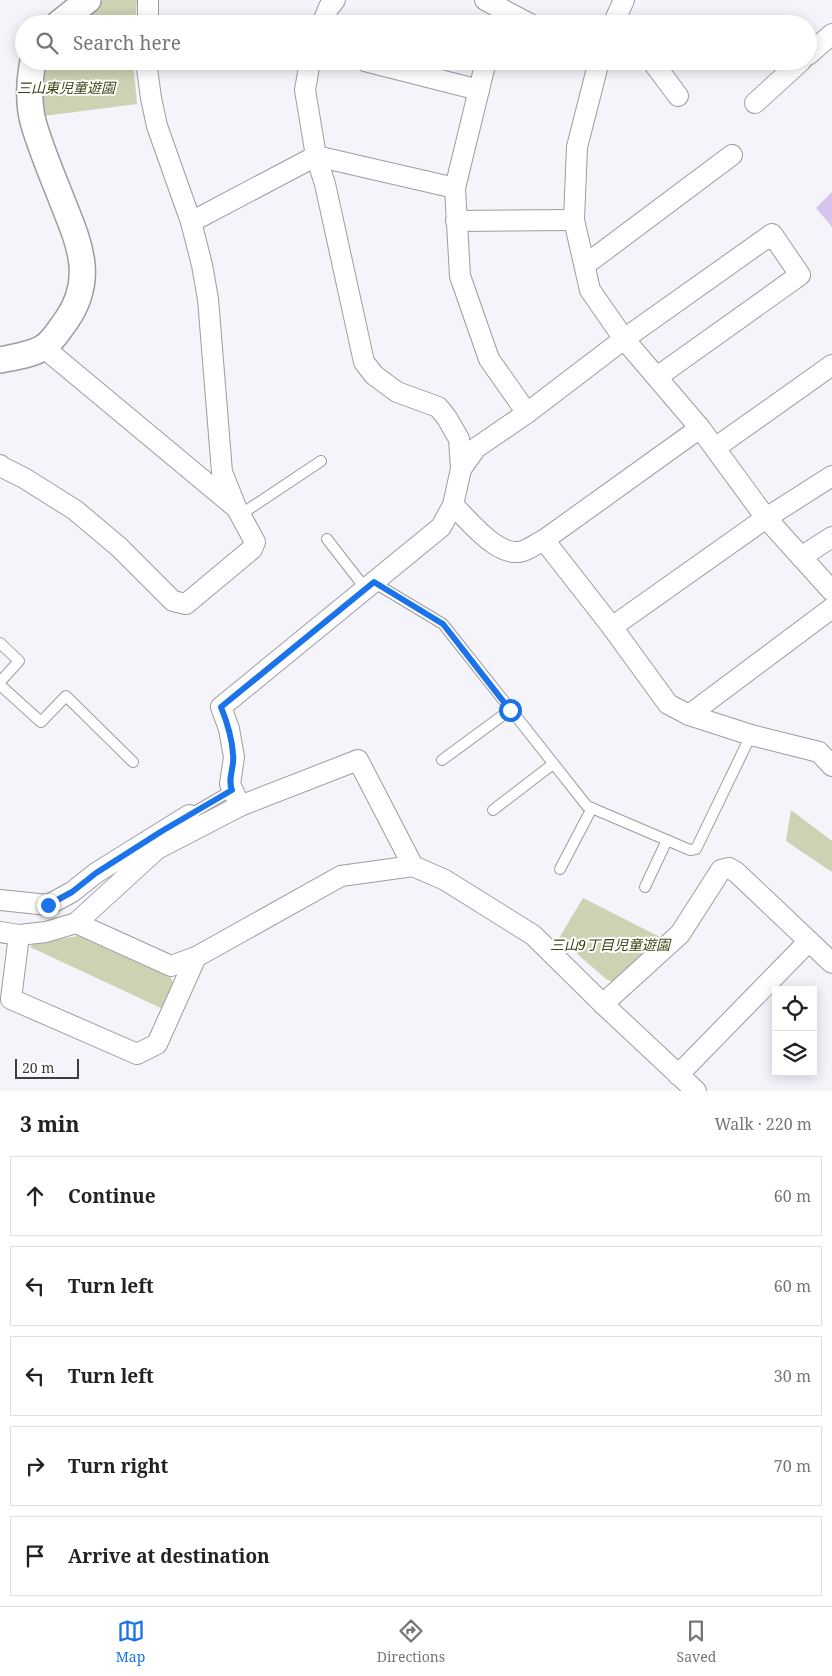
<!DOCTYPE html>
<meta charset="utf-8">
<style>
:root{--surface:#fff;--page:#f2f2f2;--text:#222;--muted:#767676;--line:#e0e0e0;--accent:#1a73e8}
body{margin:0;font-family:"Noto Serif","Noto Sans JP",serif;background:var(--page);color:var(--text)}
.controls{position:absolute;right:15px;bottom:15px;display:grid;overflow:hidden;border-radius:0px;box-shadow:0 2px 12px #0003}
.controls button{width:45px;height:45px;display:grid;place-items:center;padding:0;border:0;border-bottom:1px solid var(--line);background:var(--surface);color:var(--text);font:25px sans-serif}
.scale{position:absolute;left:15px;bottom:12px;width:64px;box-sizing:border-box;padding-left:5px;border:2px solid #3d3d3f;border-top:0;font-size:14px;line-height:18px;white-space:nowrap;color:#3d3d3f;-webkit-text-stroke:4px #fff;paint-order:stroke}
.stop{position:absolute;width:15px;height:15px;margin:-11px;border:4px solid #1a73e8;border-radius:50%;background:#fff}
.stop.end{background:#1a73e8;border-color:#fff;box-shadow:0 1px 5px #0008}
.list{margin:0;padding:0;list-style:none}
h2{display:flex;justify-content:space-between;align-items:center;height:65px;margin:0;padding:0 20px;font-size:21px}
h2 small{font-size:16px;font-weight:400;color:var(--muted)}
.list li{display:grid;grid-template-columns:32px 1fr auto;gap:15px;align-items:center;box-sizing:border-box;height:80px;margin:0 10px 10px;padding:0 10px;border:1px solid var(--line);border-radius:0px}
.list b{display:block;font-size:19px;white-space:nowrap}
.list em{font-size:16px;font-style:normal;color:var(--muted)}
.icon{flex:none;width:28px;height:28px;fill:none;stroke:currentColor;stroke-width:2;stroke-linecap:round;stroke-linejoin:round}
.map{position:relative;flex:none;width:832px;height:1091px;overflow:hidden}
.search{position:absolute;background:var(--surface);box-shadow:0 2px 12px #0003;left:15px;right:15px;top:15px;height:55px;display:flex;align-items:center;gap:12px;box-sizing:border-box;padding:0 18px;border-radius:28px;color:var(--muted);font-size:19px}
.sheet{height:515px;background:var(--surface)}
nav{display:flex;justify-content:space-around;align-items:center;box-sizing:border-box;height:70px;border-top:1px solid var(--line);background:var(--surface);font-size:14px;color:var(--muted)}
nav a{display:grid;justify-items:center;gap:2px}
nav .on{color:var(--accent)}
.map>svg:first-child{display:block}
.green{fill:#ccd3b3}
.building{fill:#d7c4ee}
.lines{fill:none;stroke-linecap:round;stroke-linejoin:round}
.service-casing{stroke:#9c9ca2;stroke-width:12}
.minor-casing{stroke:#9c9ca2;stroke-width:22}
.tertiary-casing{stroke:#9c9ca2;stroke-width:28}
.service{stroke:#fff;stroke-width:10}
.minor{stroke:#fff;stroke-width:20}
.tertiary{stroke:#fff;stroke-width:25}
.route{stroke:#1a73e8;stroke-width:6}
.labels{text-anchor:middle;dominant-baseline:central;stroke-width:4;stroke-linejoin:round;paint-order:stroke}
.park-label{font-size:14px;font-style:italic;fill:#3a420f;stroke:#fff}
</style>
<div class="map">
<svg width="832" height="1091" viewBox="0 0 832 1091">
<rect width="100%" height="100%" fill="#f5f4fb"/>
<g class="green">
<path d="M103 0H137L135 24H74Z"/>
<path d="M43 61H133L137 104 43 116 40 89Z"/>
<path d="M791 810 832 841V872L786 841Z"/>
<path d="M583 898 666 940 613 982 606 979 559 938Z"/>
<path d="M78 936 171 978 174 986 163 1009 30 947 34 944Z"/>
</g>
<path class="building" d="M832 192V227L816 208Z"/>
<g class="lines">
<defs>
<g id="service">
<path d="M240 515 321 461"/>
<path d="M327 539 365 588"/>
<path d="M373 582 443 624 587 806 690 850 696 849 751 735"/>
<path d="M0 643 19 661 0 682"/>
<path d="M0 685 41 722 66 696 133 762"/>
<path d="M442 760 510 710"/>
<path d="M493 810 553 764"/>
<path d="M189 815 232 790"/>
<path d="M560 869 592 808"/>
<path d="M645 887 667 840"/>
</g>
<g id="minor">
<path d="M485 0 530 24"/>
<path d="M148 24V0"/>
<path d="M322 24 329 7 335 0"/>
<path d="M613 24 624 0"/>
<path d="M808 55 832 34"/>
<path d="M310 61 305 90 316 156 325 184 364 362 374 375 397 392 438 407 447 418 459 439 461 469"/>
<path d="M365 61 479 90"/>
<path d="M486 61 455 188 460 276 489 359 527 413"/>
<path d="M599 61 577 147 574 220 590 290 624 339 700 428 766 518 832 591"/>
<path d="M652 61 678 96"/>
<path d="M755 103 801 61"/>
<path d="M456 221 574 220"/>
<path d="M191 222 316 156 455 188"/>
<path d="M585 265 732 155"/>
<path d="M43 347 234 506"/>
<path d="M715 448 832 365"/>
<path d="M0 465 2 467 24 478 75 510 119 547 173 601 186 604 252 549 255 542 236 507 222 472 208 299 202 265 191 222 157 126 151 98 146 61"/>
<path d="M453 505C469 520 498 559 523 551 530 549 537 543 544 540L700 428"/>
<path d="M544 540 612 627 668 704 689 715 751 735 819 752 832 766"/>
<path d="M801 557 832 537"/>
<path d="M612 627 766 518 832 476"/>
<path d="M689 715 832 608"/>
<path d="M240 806 230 784 234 757 229 729 221 707 441 527 453 505 461 469 476 448 527 413 624 339 772 234 800 275 657 377"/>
<path d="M0 900 48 905 72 892 96 873 189 815"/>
<path d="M76 923 157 849 240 806 358 760 413 866"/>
<path d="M0 932 19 935 46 932 76 923 171 966 196 957 341 876 413 866 445 880 533 935 603 1004 696 1091"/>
<path d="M19 935 11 999 137 1054 157 1044 196 957"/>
<path d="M603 1004 680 934 721 870 729 868 736 872 832 963"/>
<path d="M678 1075 809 941"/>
</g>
<g id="tertiary">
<path d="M58 24 88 0"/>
<path d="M0 360C14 357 32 355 44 347 53 341 59 330 66 321 95 280 80 245 63 203 53 177 42 152 34 125 28 105 29 82 33 61"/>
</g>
</defs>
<use href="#service" class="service-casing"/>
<use href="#minor" class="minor-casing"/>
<use href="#tertiary" class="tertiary-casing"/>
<use href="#service" class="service"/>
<use href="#minor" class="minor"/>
<use href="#tertiary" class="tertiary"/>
</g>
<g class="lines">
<path class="route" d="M48 905 72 892 96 873 162 831 232 790C227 779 235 767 233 754 232 738 227 722 221 707L374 582 443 624 510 710"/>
</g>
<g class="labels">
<g class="park-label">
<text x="66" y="87">三山東児童遊園</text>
<text x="610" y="944">三山9丁目児童遊園</text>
</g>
</g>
</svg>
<div class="controls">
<button><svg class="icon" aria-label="locate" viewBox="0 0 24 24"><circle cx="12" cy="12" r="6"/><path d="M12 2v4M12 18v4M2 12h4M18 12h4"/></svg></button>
<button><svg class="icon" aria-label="layers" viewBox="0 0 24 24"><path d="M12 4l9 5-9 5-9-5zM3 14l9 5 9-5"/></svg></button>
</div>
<div class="scale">20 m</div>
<div class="stop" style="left:510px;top:710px"></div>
<div class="stop end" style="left:48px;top:905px"></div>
<div class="search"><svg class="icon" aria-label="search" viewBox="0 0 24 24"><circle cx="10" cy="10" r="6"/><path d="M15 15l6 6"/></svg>Search here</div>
</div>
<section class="sheet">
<h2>3 min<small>Walk · 220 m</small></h2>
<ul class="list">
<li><svg class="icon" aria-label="ahead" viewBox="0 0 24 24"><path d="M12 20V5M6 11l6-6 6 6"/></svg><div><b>Continue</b></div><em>60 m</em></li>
<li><svg class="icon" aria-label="left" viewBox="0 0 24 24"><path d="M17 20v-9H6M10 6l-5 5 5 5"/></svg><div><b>Turn left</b></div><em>60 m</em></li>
<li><svg class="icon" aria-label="left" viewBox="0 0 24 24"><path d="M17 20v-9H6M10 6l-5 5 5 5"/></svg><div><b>Turn left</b></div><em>30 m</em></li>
<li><svg class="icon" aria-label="right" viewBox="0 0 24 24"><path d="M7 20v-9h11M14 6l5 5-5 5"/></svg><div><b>Turn right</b></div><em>70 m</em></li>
<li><svg class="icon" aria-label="arrive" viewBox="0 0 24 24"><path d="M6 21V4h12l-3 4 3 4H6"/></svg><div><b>Arrive at destination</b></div></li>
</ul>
</section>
<nav>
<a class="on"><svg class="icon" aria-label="map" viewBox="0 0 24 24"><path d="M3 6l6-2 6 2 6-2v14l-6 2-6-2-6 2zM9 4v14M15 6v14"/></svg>Map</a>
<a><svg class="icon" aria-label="directions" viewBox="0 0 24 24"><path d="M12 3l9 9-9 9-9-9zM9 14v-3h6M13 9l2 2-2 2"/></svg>Directions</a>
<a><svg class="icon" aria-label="saved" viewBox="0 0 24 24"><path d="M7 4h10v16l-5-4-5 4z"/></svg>Saved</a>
</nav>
